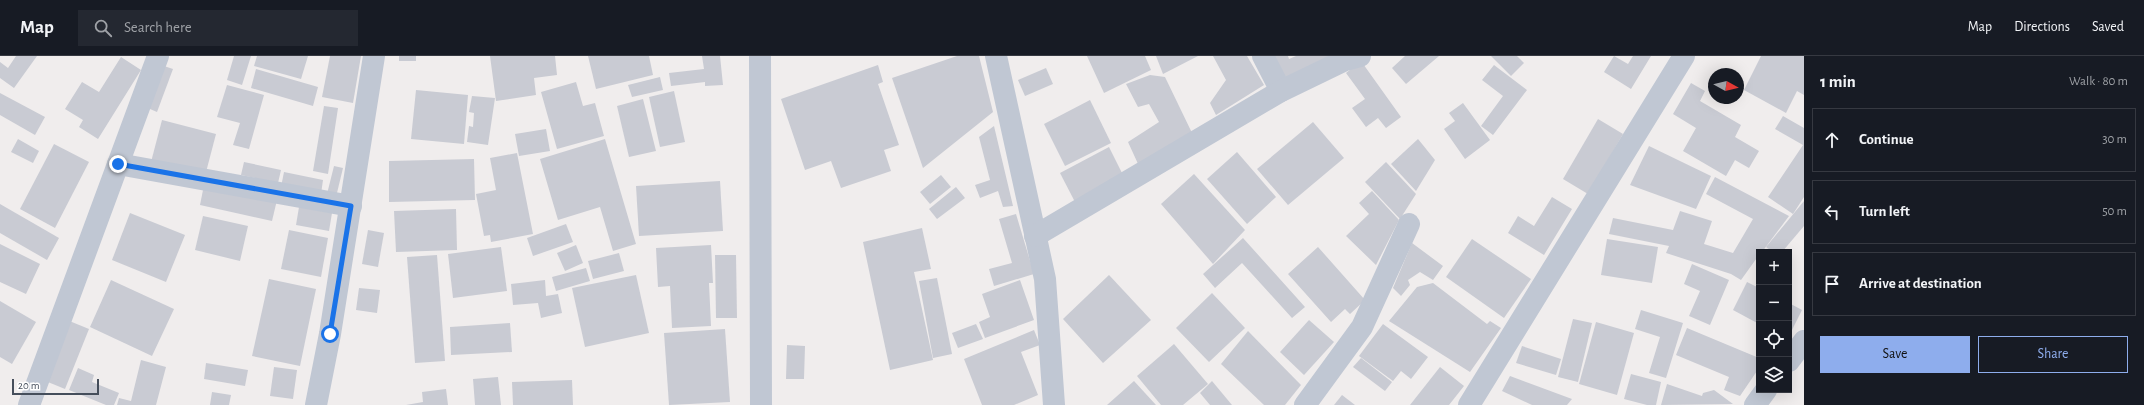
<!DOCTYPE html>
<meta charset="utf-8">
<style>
:root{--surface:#171b24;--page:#242831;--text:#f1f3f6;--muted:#9ea1a6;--line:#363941;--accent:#8eaded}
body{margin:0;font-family:"Alegreya Sans",sans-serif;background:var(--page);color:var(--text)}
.controls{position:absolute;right:12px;bottom:12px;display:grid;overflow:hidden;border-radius:0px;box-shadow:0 4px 16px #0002}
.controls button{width:36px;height:36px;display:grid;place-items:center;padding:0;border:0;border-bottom:1px solid var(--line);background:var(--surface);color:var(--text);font:20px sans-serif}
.compass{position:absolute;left:1708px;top:12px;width:36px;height:36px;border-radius:50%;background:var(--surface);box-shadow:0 4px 16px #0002;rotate:98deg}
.scale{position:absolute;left:12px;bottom:10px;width:87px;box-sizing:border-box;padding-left:4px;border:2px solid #454e5b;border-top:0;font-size:11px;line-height:14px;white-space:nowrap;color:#454e5b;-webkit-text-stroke:3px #fff;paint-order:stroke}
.stop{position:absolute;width:12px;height:12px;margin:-9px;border:3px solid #1a73e8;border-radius:50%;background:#fff}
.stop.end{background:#1a73e8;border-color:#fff;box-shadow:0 1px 4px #0008}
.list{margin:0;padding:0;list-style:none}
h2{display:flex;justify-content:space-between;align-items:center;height:52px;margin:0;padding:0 16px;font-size:17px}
h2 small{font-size:13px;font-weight:400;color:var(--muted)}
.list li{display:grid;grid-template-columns:26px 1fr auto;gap:12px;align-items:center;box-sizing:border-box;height:64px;margin:0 8px 8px;padding:0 8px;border:1px solid var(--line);border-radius:0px}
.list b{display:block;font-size:15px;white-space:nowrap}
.list em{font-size:13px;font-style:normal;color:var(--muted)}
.actions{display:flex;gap:8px;padding:12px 16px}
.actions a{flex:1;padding:9px 0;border:1px solid var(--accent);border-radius:0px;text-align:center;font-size:14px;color:var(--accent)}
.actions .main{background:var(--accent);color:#111}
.icon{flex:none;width:22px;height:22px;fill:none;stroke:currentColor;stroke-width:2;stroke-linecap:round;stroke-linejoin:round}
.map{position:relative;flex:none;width:1804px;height:349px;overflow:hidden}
header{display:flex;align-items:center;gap:24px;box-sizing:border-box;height:56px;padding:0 20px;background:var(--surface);border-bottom:1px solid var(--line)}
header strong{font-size:19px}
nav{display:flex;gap:22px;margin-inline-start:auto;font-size:14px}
.search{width:280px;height:36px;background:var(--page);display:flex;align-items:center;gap:10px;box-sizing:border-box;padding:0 14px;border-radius:0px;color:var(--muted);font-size:15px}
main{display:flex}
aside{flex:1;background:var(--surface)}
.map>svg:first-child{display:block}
.building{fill:#c9cbd3}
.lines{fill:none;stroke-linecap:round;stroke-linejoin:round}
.minor{stroke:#c0c7d3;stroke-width:22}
.tertiary{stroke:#c0c7d3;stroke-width:22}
.route{stroke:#1a73e8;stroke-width:5}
</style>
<header>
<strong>Map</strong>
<div class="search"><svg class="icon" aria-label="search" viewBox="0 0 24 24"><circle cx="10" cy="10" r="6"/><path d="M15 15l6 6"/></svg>Search here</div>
<nav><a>Map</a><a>Directions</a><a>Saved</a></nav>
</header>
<main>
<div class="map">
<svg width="1804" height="349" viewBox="0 0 1804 349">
<rect width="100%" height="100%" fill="#f0eded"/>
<g class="building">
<path d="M16 0H37L14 32 0 22V6L8 12Z"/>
<path d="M234 0H251L242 29 227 24Z"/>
<path d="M257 0H308L301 23 254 10Z"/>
<path d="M330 0H361L353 47 322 41Z"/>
<rect x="399" y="0" width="17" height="5"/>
<path d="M490 0H555L557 19 534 22 536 39 496 45Z"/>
<path d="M588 0H649L653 19 596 33Z"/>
<path d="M702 0H720L723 29 705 30V26L671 30 669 17 704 13Z"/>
<path d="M957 0H979L993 56 923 112 892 22Z"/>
<path d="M1087 0H1145L1151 14 1104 37Z"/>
<path d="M1156 0H1198L1163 18Z"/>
<path d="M1213 0H1247L1264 29 1216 59 1210 47 1226 24Z"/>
<path d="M1270 0H1288L1289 3 1296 0H1336L1288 24Z"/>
<path d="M1405 0H1439L1406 28 1392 12Z"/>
<path d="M1491 0H1517L1524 7 1511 20Z"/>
<path d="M1614 0 1628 8 1633 0H1651L1631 33 1604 16Z"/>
<path d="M1761 0H1804V39L1797 35 1786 57 1744 34Z"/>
<path d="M121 1 141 14 98 83 79 71 83 64 65 53 82 26 99 36Z"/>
<path d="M1361 5 1401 61 1386 72 1378 62 1366 71 1352 52 1365 43 1346 17Z"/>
<path d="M158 8 173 13 157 56 143 50Z"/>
<path d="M878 9 883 26 878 28 899 89 884 94 891 115 841 132 831 105 805 114 781 43Z"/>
<path d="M1494 9 1527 34 1493 79 1481 70 1503 40 1482 24Z"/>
<path d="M1046 12 1053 28 1025 40 1018 24Z"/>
<path d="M256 13 318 31 313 50 251 32Z"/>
<path d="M1150 19 1165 21 1193 79 1139 110 1128 86 1159 66 1149 48 1138 51 1126 28Z"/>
<path d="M660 21 663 34 632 41 628 29Z"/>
<path d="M576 26 583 50 595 47 604 80 557 93 541 36Z"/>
<path d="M1691 27 1705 35 1700 45 1741 69 1735 81 1759 95 1749 112 1735 104 1726 120 1683 95 1696 72 1673 58Z"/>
<path d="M227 29 264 39 249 93 233 89 240 67 217 61Z"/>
<path d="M416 34 468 39 464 88 411 83Z"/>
<path d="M674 35 685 86 660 91 649 41Z"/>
<path d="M0 37 45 61 35 79 0 59Z"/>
<path d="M472 40 495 42 488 89 467 86 469 70 473 71 474 57 469 56Z"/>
<path d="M643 43 656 95 629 101 617 50Z"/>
<path d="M1090 44 1111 87 1065 110 1044 68Z"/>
<path d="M1463 47 1490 84 1465 103 1444 73 1455 65 1449 57Z"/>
<path d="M324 50 338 52 328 118 313 115Z"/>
<path d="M1783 60 1804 72V141L1793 158 1768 141 1803 89 1775 73Z"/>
<path d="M1598 63 1623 78 1588 138 1563 123Z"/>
<path d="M162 64 216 78 205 120 151 106Z"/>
<path d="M1313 66 1344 102 1288 149 1257 113Z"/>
<path d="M994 70 1013 150 1003 151 998 135 980 142 975 129 990 124 979 81Z"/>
<path d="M546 73 550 95 519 100 515 78Z"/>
<path d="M18 83 39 95 33 107 11 96Z"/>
<path d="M605 83 636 188 613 195 600 151 558 164 540 103Z"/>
<path d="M1418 83 1435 104 1416 135 1391 108Z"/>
<path d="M54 88 89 106 55 172 20 153Z"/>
<path d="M1649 90 1711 120 1696 153 1630 129Z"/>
<path d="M1109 91 1124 121 1075 146 1060 117Z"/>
<path d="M1237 96 1276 141 1247 168 1207 123Z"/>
<path d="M517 97 533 178 491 186 490 179 484 180 476 138 496 134 490 102Z"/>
<path d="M474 103 475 144 389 146V105Z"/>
<path d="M244 106 281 114 278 127 241 119Z"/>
<path d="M1386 106 1416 138 1400 163 1365 126Z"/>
<path d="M334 110 343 112 336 141 327 138Z"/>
<path d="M284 116 323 124 321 138 281 131Z"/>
<path d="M1194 118 1245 174 1213 208 1161 148Z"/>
<path d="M941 119 951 131 930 148 920 136Z"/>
<path d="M1715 121 1789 160 1762 196H1759V199L1741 224 1731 218 1666 197 1669 190 1609 178 1613 162 1673 174 1680 155 1712 165 1704 188 1733 197 1753 163 1706 138Z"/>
<path d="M720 125 723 175 639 180 636 130Z"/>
<path d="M204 129 277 144 272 165 200 149Z"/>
<path d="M956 131 965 142 937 163 929 153Z"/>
<path d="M1372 135 1399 164 1376 209 1346 180 1369 158 1359 147Z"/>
<path d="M1552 141 1572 153 1544 199 1508 177 1518 160 1534 170Z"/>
<path d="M1804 145V170L1782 196H1773L1766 191Z"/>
<path d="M0 148 59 182 47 204 0 177Z"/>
<path d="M299 151 332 157 329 175 296 169Z"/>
<path d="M456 153 457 194 396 196 394 155Z"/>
<path d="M130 157 185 179 166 226 112 204Z"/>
<path d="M1016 158 1034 218 994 230 989 213 1012 207 999 163Z"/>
<path d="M203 160 248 170 240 205 195 194Z"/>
<path d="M566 168 573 186 533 200 527 182Z"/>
<path d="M922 172 931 213 914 216 933 304 890 314 863 186Z"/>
<path d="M289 174 328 182 321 221 281 213Z"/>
<path d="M368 174 384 177 378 211 362 208Z"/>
<path d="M1243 182 1305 251 1292 262 1242 207 1215 232 1203 218Z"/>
<path d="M1472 183 1531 223 1504 262 1446 221Z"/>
<path d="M1607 183 1658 191 1652 227 1601 219Z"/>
<path d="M1412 187 1443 210 1433 224 1420 216 1408 224 1410 229 1401 240 1393 232Z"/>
<path d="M0 188 40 208 26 238 0 226Z"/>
<path d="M576 189 583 207 565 215 557 197Z"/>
<path d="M711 189 713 227H709L711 270 672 272 670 230 658 231 656 192Z"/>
<path d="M501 191 507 235 453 242 448 198Z"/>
<path d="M1318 191 1365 244 1350 258 1345 253 1331 266 1288 218Z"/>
<path d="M619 197 624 215 593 223 588 205Z"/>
<path d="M437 199 445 305 415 307 407 201Z"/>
<path d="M715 199H736L737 262H716Z"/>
<path d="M1692 208 1729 224 1710 269 1689 260 1700 235 1684 228Z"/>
<path d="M586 212 590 225 556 235 552 221Z"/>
<path d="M636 219 649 277 585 291 572 232Z"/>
<path d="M1109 219 1151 264 1103 307 1063 263Z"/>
<path d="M937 222 952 298 933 302 919 225Z"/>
<path d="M269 223 316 233 300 310 252 300Z"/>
<path d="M111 224 174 253 152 300 90 271Z"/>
<path d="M545 224 546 240 558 238 562 257 541 262 538 247 513 249 511 228Z"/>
<path d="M1020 224 1034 264 985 282 979 266 990 261 982 238Z"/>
<path d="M1747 226 1759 232V268L1733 254Z"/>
<path d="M1433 227 1487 268 1490 265 1501 272 1470 316 1389 265 1417 231Z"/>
<path d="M359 232 380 234 377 257 356 254Z"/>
<path d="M1212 237 1245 272 1209 306 1176 272Z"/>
<path d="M0 245 36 266 12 308 0 301Z"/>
<path d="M1789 247 1802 254 1789 280Z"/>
<path d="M1641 254 1683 267 1666 322 1649 317 1660 281 1635 273Z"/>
<path d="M1573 263 1592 267 1578 326 1558 321Z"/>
<path d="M67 264 89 273 65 333 43 324Z"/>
<path d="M1309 264 1334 286 1304 319 1280 296Z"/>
<path d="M1596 266 1634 277 1617 339 1579 328Z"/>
<path d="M510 267 512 296 451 299 450 271Z"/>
<path d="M976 268 983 283 958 292 952 277Z"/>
<path d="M1383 268 1428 301 1411 323 1401 315 1393 325 1359 300Z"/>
<path d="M1687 272 1759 302V312L1740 340 1724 334 1729 321 1676 299Z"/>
<path d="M725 273 730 346 669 349 664 277Z"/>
<path d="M1034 274 1040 289 1021 296 1038 339 1014 349H982L964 303Z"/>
<path d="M1248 275 1301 329 1285 349H1264L1221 308Z"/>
<path d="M1174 288 1208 328 1183 349H1161L1137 320Z"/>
<path d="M787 289 805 290 804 323H786Z"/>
<path d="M1522 290 1561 303 1556 319 1516 307Z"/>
<path d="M1361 302 1392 326 1385 335 1353 311Z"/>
<path d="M141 304 166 311 156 349H117L119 342 131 345Z"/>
<path d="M206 307 248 314 245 330 204 323Z"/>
<path d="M274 311 297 314 293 343 270 340Z"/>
<path d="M1440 311 1464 330 1449 349H1410Z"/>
<path d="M78 312 94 319 92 326 119 337 114 349H106L69 334Z"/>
<path d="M1631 318 1661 326 1656 349H1647L1624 343Z"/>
<path d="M1510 320 1572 343 1567 349H1532L1502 335Z"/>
<path d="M498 321 501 349H475L473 323Z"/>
<path d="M572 324 573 349H513L512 326Z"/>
<path d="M1134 325 1156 349H1107Z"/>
<path d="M1212 325 1232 349H1210L1200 337Z"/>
<path d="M1667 328 1702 340 1703 337 1714 334 1733 348 1661 349Z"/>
<path d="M446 333 448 349H406L423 346 422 336Z"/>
<path d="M212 336 231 339 229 349H210Z"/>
<path d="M1342 339 1355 349H1334Z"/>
</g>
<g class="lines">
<g class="minor">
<path d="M996 0 1045 223 1054 349"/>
<path d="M1263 0 1281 35"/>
<path d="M118 108 351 150"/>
<path d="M1035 180 1281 35 1345 4 1360 0"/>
<path d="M1789 305 1804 285"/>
<path d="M29 349 158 0"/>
<path d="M316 349 330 278 374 0"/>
<path d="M1305 349 1362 271 1409 168"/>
<path d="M1469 349 1684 0"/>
<path d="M1755 349 1766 334"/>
</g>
<path class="tertiary" d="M760 0 761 349"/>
</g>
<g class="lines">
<path class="route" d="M118 108 351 150 330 278"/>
</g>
</svg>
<div class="controls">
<button>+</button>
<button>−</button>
<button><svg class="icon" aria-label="locate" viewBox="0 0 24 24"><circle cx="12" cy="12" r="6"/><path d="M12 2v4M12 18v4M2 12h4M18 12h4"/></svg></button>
<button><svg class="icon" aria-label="layers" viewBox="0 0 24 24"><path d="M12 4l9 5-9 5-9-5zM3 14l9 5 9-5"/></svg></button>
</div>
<svg class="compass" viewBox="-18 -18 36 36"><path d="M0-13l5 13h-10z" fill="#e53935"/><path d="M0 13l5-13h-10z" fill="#9ea1a6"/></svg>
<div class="scale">20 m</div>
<div class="stop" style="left:330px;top:278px"></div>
<div class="stop end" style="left:118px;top:108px"></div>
</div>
<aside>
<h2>1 min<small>Walk · 80 m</small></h2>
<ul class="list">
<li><svg class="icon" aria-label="ahead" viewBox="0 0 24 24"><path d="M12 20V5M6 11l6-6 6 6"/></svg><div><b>Continue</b></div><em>30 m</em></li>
<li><svg class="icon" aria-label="left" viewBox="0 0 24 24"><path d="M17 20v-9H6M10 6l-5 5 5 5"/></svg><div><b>Turn left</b></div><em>50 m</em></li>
<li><svg class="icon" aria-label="arrive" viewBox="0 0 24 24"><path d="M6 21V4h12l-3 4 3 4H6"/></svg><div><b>Arrive at destination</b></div></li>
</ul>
<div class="actions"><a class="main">Save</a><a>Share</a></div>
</aside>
</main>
